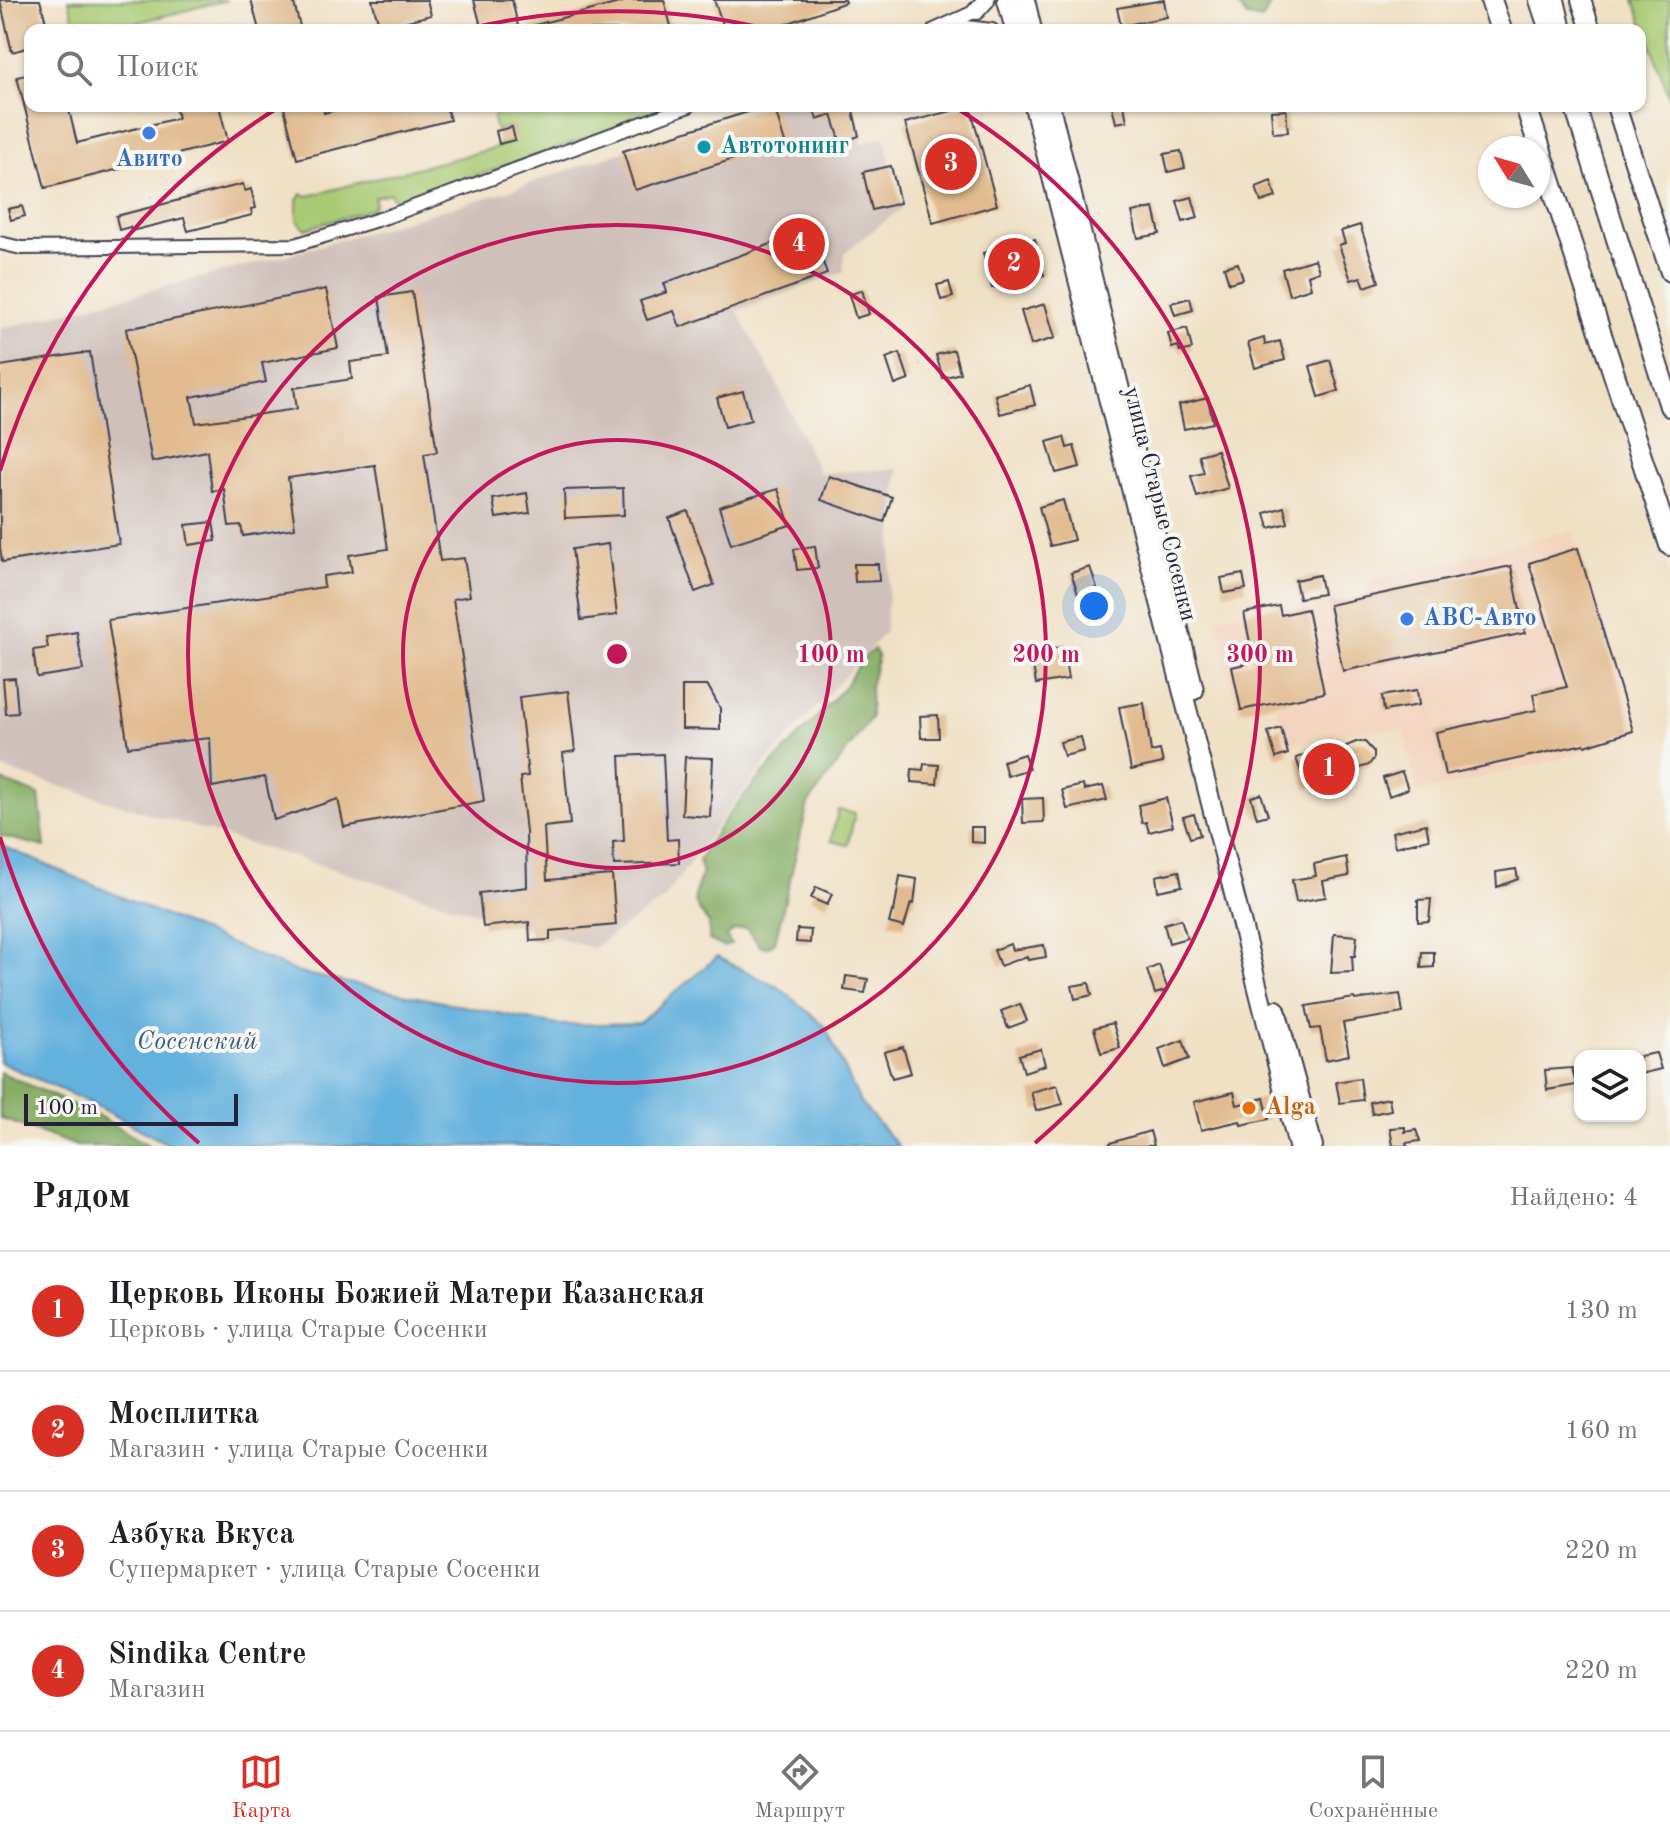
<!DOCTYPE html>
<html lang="ru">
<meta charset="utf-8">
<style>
:root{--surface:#fff;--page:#f2f2f2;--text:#202124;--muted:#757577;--line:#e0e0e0;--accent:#d93025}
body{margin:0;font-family:"Old Standard TT",serif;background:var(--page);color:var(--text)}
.controls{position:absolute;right:24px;bottom:24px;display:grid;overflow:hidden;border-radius:16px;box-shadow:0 2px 6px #0004}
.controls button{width:72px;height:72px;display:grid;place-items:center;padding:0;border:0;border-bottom:2px solid var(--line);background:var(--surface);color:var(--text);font:40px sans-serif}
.compass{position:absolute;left:1478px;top:136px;width:72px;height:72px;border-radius:50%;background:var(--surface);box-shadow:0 2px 6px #0004;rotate:307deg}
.scale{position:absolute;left:24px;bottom:20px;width:214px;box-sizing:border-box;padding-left:8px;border:4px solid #22223b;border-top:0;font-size:22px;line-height:28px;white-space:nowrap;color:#22223b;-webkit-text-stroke:6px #f6f6f2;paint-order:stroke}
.you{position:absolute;left:1094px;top:606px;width:28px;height:28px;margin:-20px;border:6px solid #fff;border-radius:50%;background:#1a73e8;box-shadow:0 0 0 12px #1a73e833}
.badge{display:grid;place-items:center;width:52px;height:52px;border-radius:50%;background:var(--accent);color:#fff;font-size:26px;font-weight:700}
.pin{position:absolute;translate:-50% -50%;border:4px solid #fff;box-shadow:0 2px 8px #0006}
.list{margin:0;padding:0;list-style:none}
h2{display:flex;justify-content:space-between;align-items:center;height:104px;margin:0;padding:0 32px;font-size:34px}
h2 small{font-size:26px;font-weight:400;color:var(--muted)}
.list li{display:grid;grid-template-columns:52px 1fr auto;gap:24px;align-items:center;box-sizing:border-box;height:120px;padding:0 32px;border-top:2px solid var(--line)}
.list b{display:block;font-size:30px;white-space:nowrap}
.list p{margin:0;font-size:26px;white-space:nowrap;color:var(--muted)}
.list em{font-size:26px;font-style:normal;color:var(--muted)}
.icon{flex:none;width:44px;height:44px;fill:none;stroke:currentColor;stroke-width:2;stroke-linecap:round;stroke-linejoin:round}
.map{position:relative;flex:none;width:1670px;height:1146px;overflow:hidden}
.search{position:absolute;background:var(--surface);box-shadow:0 2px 6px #0004;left:24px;right:24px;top:24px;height:88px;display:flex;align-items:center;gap:20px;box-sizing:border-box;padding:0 28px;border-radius:16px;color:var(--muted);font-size:30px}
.sheet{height:584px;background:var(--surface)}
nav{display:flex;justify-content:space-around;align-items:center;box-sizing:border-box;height:112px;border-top:2px solid var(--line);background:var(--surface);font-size:22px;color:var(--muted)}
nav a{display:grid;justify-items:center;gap:4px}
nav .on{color:var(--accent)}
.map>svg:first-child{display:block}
.built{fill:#f3d4be}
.industrial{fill:#cfc0ba}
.green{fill:#a7ca73;stroke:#647657;stroke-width:2}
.forest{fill:#85ae65;stroke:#546850;stroke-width:2}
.water{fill:#64b1dd;stroke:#436a8c;stroke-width:2}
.building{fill:#e1bb8f}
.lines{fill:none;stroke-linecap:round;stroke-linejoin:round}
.minor-casing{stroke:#413f50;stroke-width:16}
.tertiary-casing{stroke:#413f50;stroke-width:20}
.secondary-casing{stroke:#413f50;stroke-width:22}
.trunk-casing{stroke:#413f50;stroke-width:24}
.minor{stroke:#fff;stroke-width:12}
.tertiary{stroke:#fff;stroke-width:16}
.secondary{stroke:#fff;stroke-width:18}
.trunk{stroke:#fff;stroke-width:20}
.ring{fill:none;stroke:#c2185b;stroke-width:4}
.shop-dot{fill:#3f7fe0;stroke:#f6f6f2;stroke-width:3}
.culture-dot{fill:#0f9aa8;stroke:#f6f6f2;stroke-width:3}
.food-dot{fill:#e8710a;stroke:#f6f6f2;stroke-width:3}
.labels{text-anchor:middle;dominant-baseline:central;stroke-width:8;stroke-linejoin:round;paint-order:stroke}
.culture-label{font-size:24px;font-weight:bold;fill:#0d838f;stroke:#f6f6f2;text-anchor:start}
.shop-label{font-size:24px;font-weight:bold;fill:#366cbe;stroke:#f6f6f2}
.street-label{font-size:24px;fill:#22223b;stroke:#f6f6f2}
.food-label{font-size:24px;font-weight:bold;fill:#c56008;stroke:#f6f6f2;text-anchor:start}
.water-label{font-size:26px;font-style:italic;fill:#3c5b7c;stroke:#f6f6f2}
.centre{fill:#c2185b;stroke:#f6f6f2;stroke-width:4}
.ring-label{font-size:24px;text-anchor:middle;font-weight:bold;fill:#c2185b;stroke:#f6f6f2;stroke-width:8;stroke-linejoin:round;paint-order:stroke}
</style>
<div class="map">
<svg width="1670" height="1146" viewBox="0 0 1670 1146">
<rect width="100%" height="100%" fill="#f6f6f2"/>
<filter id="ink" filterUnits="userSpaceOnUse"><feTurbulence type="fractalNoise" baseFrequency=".0125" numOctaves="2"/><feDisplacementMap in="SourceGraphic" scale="16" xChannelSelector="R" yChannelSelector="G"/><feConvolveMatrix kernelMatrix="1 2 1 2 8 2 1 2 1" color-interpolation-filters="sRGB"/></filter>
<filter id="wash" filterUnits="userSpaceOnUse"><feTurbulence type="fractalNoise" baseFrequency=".006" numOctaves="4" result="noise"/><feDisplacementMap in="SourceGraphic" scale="32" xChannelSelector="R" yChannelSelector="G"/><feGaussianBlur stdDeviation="1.8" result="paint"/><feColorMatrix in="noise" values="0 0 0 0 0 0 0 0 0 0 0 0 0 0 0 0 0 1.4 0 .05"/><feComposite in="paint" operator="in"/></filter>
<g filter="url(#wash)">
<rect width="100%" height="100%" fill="#f0e1c5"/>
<path class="built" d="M1573 530 1637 733 1559 759 1418 793 1403 729 1326 735 1289 747 1275 705 1238 713 1216 618 1281 604 1283 612 1368 593 1366 582Z"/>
<path class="industrial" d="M767 106H850L862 143 884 137 902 208 844 253V272L737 311 775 380 819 473 898 469 885 632 766 763 719 822 663 900 593 948 0 768V329L281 257 505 192 623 151Z"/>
<g class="green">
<path d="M69 0H227L139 22 140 30H76Z"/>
<path d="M1634 0H1670V98Z"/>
<path d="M498 106H509L514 114 544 106H661L656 114 400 202 392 197 390 193 374 197 375 203 372 209 305 229 297 220V200L302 194 308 196 499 147V144L514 140 512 127 496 131 493 119Z"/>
<path d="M838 810 855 813 848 845 831 841Z"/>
</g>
<g class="forest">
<path d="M1237 0H1273L1262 20 1247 17 1237 5Z"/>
<path d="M874 649 878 656 870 687 871 718 808 804 775 942 768 947 760 946 746 928 732 931 727 937 731 944 724 947 709 940V923C691 903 692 898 702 875L699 860C735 793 795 745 843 688 853 675 860 658 874 649Z"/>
<path d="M0 780 39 795 45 847 0 836Z"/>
<path d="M0 1072 100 1117 150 1146H77L0 1118Z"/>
</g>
<path class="water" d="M0 845 299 973 557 1025 639 1023 717 957 780 988 825 1026 860 1102 898 1146H171L103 1109 0 1062Z"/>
<g id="blocks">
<g class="building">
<path d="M0 0H40L48 30H30V47L12 52Z"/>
<path d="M251 0H293L301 30H259Z"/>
<path d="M372 0H427L431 15 380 28Z"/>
<path d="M474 0H512L519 30H482Z"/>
<path d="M623 0H664L672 30H532L531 26 623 2Z"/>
<path d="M714 0H845L846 2 770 30H725Z"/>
<path d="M1164 0 1167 17 1121 26 1117 8Z"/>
<path d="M30 74V106H68L77 143 178 118 175 106H219L228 141 45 188 17 77Z"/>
<path d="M290 106H323L324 113 351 106H446L450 120 297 159 284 108Z"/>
<path d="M767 106H774L785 143 635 190 623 151Z"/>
<path d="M813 106H852L859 136 841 143 832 115 817 120Z"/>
<path d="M970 106 997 205 933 223 905 123Z"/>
<path d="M1112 106H1124L1127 121 1116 123Z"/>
<path d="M1286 110 1288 132 1273 133 1271 111Z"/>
<path d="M512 127 515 140 499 144 496 131Z"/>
<path d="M1181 151 1185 168 1168 172 1164 154Z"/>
<path d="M891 166 900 203 872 210 863 172Z"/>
<path d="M1271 181 1276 197 1261 202 1256 187Z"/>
<path d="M243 184 245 191 251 189 256 208 251 209 252 215 188 231 184 218 131 231 130 227 119 230 116 216Z"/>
<path d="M1192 197 1198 218 1183 222 1177 201Z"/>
<path d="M22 206 25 216 11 220 8 209Z"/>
<path d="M1154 208 1160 234 1138 238 1132 212Z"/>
<path d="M808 219 827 274 680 327 674 311 647 320 640 301 667 292 664 283 785 239 781 229Z"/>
<path d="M1360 225 1379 282 1365 287 1361 277 1351 280 1339 245 1345 243 1341 231Z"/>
<path d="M1035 239 1044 275 992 288 983 253Z"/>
<path d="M1315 259 1319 271 1308 275 1311 288 1289 295 1282 269Z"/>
<path d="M1238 263 1243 279 1229 283 1224 267Z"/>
<path d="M949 282 953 297 941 300 937 285Z"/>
<path d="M326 289 338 348 262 363 266 382 191 397 196 423 297 409 294 388 352 379 350 362 388 357 379 297 412 292 437 452 424 454 440 561 464 558 470 596 453 599 484 801 344 827 338 799 274 820 265 777 212 787 210 738 128 747 108 620 324 587 323 576 352 572 349 555 388 549 375 465 288 478 295 528 243 536 241 525 229 526 224 489 212 491 207 451 152 462 126 329Z"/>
<path d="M862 290 869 314 856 318 849 295Z"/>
<path d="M1190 298 1193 310 1175 315 1171 303Z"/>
<path d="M1045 304 1055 338 1031 345 1021 311Z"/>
<path d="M1187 328 1192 349 1180 352 1178 346 1172 348 1168 333Z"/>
<path d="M1264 338 1265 345 1280 341 1285 360 1255 368 1248 343Z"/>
<path d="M954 350 960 373 943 378 936 355Z"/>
<path d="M90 352 119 544 2 562 0 547V366Z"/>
<path d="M900 353 909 380 895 385 886 358Z"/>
<path d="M1330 360 1339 391 1319 397 1310 366Z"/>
<path d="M1030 385 1035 405 1000 414 995 395Z"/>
<path d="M743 391 751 420 725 427 717 398Z"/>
<path d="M1208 398 1213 423 1184 429 1179 405Z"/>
<path d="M1064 437 1067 448 1074 446 1080 467 1056 473 1047 442Z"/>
<path d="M1217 450 1228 488 1197 497 1191 476 1204 473 1199 455Z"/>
<path d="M829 476 892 497 884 522 821 500Z"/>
<path d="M623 488 624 515 565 518 564 490Z"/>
<path d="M778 489 790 525 731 544 719 507Z"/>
<path d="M527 493 530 513 496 518 493 499Z"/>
<path d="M1063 500 1074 540 1050 546 1039 507Z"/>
<path d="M1284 507 1288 523 1269 528 1265 513Z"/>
<path d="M688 511 714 585 695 592 669 518Z"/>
<path d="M213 522 216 541 189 545 186 525Z"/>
<path d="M608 544 617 615 581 620 572 549Z"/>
<path d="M815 546 818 568 797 570 794 549Z"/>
<path d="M1578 548 1633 731 1585 746 1584 744 1445 775 1436 732 1536 710 1533 694 1567 687 1529 563Z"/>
<path d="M854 564H878L879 581 855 582Z"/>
<path d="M1511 566 1525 633 1343 671 1329 605Z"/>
<path d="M1090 567 1097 588 1078 594 1071 573Z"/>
<path d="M1243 574 1246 589 1224 593 1221 578Z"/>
<path d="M1319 575 1323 594 1299 598 1295 580Z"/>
<path d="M1279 606 1281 615 1307 609 1324 693 1241 710 1232 667 1254 662 1244 613Z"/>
<path d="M77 632 83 670 37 677 33 650 48 648 46 637Z"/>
<path d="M1063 647 1068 679 1036 684 1031 652Z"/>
<path d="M15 678 18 713 6 714 3 679Z"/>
<path d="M682 686H708L720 708V730L682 729Z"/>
<path d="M1417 690 1419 705 1384 711 1382 696Z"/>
<path d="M568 691 575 751 563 753 570 824 544 827 547 880 612 875 616 925 550 931V940L530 941 529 922 483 927 479 893 527 887 526 832 520 777 528 776 519 697Z"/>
<path d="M1144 703 1151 752 1160 750 1163 763 1131 770 1119 707Z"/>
<path d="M938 715 939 738H921L920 716Z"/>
<path d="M1281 728 1288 754 1276 758 1268 732Z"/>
<path d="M1081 737 1084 751 1064 756 1060 742Z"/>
<path d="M1356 742H1365L1374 752V758L1369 765 1347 772 1350 781 1320 793 1317 785 1307 789 1296 758 1335 743 1337 750Z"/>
<path d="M663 754 667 840 678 839 679 863 614 865 613 842 624 841 620 756Z"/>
<path d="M1024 754 1029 769 1007 776 1003 761Z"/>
<path d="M685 757 713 758 710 817 682 815Z"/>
<path d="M924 764 939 765 937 784 911 782 912 769 923 770Z"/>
<path d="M1402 772 1408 789 1389 796 1383 778Z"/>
<path d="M1083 785 1084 790 1103 786 1107 800 1067 809 1062 790Z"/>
<path d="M1261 794 1268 815 1257 818 1251 797Z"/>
<path d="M1043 798 1044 822 1023 823 1022 799Z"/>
<path d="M1166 798 1173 826 1149 832 1146 822 1142 823 1138 805Z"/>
<path d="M1194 814 1200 835 1190 838 1183 817Z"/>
<path d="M1426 824 1429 839 1395 847 1392 832Z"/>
<path d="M971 827H984V843L971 842Z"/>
<path d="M1346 857 1349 876 1323 881 1326 897 1296 902 1292 880 1316 876 1314 864Z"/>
<path d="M1516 869 1518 879 1497 887 1496 872Z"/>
<path d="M1179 871 1182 886 1158 891 1156 876Z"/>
<path d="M900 876 917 879 914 904 911 903 904 927 889 923 892 911 894 912Z"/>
<path d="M816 887 832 894 827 905 811 898Z"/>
<path d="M1431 899 1429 921 1418 922V900Z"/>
<path d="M1181 919 1187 938 1169 943 1164 924Z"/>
<path d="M797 929 811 930 810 943 796 942Z"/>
<path d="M1334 934 1357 936 1355 956H1352L1353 972 1331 973Z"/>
<path d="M1010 944 1012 950 1044 945 1046 957 1028 960 1027 956 1000 966 994 950Z"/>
<path d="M1422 952H1434V967L1421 968Z"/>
<path d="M1159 965 1168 990 1155 994 1147 970Z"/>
<path d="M846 976 868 979 865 993 844 990Z"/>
<path d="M1089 983 1092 995 1075 999 1072 986Z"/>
<path d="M1400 994 1403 1013 1343 1023 1349 1055 1326 1060 1320 1028 1311 1029 1306 1006 1354 998 1355 1000Z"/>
<path d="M1020 1004 1027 1021 1008 1028 1001 1011Z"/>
<path d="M1113 1023 1120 1048 1101 1053 1094 1028Z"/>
<path d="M1183 1040 1189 1059 1165 1068 1159 1049Z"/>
<path d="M903 1047 911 1073 892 1078 884 1052Z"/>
<path d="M1041 1049 1045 1065 1024 1072 1019 1055Z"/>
<path d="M1656 1053 1661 1069 1640 1074V1056Z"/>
<path d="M1572 1068 1576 1085 1547 1090 1545 1070Z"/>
<path d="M1360 1078 1363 1100 1340 1103 1336 1082Z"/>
<path d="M1057 1085 1063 1104 1036 1111 1031 1092Z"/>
<path d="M1234 1092 1237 1105 1264 1098 1269 1119 1241 1125 1240 1121 1201 1130 1194 1102Z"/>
<path d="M1389 1098 1391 1110 1372 1114 1370 1102Z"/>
<path d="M1405 1127V1132L1416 1130 1420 1141 1406 1143 1407 1146H1393L1390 1128Z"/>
<path d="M1150 1131 1154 1146H1110V1143Z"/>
</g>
</g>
</g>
<g filter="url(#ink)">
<use href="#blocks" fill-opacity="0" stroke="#413f50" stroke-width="2"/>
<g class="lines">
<defs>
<g id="minor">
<path d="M949 25 992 30"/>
<path d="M934 30 976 11"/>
<path d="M0 243 21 248 295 245 386 217 689 106"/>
</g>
<path id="tertiary" d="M976 11 986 0"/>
<g id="secondary">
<path d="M1007 0 1015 30"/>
<path d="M1025 0 1032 30"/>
<path d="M1555 0 1562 30"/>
<path d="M1581 0 1591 30"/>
<path d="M1034 106 1298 1146"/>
<path d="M1050 106 1194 690"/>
<path d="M1616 106 1670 272"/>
<path d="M1276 1010 1313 1146"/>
</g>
<g id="trunk">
<path d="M1491 0 1501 30"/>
<path d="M1540 0 1550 30"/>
<path d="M1526 106 1670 545"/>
<path d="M1575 106 1670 406"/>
</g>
</defs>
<use href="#minor" class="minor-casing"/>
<use href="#tertiary" class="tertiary-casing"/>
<use href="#secondary" class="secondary-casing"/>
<use href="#trunk" class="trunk-casing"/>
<use href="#minor" class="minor"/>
<use href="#tertiary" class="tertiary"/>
<use href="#secondary" class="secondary"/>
<use href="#trunk" class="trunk"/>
</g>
</g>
<g class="ring">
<circle cx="617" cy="654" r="214"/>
<circle cx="617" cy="654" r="429"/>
<path d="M199 1143A643 643 0 0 1 0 837M0 471A643 643 0 0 1 276 109M467 29A643 643 0 0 1 767 29M958 109A643 643 0 0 1 1035 1143"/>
</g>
<g class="shop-dot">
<circle cx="149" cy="133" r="8"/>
<circle cx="1407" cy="619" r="8"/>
</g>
<circle class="culture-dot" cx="704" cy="147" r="8"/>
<circle class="food-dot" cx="1249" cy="1108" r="8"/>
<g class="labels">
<g class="culture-label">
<text x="720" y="147">Автотонинг</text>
</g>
<g class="shop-label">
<text x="149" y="160">Авито</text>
<text x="1423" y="619" text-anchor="start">АВС-Авто</text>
</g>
<g class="street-label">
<text transform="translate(1159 504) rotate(76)">улица Старые Сосенки</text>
</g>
<g class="food-label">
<text x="1265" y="1108">Alga</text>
</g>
<g class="water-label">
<text x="197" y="1042">Сосенский</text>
</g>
</g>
<circle cx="617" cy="654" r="12" class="centre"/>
<g class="ring-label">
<text x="831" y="662">100 m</text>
<text x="1046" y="662">200 m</text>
<text x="1260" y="662">300 m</text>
</g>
</svg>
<div class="controls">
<button><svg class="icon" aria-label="layers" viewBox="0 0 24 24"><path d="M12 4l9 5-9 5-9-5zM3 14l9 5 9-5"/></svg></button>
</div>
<svg class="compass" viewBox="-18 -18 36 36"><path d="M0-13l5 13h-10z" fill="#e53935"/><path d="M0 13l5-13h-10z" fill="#757577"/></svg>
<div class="scale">100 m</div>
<div class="you"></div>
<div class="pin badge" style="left:1329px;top:769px">1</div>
<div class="pin badge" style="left:1014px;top:264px">2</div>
<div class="pin badge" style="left:951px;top:164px">3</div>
<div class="pin badge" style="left:799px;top:244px">4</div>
<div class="search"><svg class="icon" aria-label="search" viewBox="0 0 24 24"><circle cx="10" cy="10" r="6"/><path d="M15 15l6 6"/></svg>Поиск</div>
</div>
<section class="sheet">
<h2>Рядом<small>Найдено: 4</small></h2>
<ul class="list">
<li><span class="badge">1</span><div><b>Церковь Иконы Божией Матери Казанская</b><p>Церковь · улица Старые Сосенки</p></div><em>130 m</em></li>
<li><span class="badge">2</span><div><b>Мосплитка</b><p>Магазин · улица Старые Сосенки</p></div><em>160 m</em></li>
<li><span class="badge">3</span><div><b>Азбука Вкуса</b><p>Супермаркет · улица Старые Сосенки</p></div><em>220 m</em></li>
<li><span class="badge">4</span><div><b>Sindika Centre</b><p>Магазин</p></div><em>220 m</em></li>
</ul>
</section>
<nav>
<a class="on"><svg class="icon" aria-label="map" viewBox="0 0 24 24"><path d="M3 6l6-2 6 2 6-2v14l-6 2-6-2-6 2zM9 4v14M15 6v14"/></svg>Карта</a>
<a><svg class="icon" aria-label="directions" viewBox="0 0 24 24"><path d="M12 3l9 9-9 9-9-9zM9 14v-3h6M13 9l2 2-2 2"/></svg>Маршрут</a>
<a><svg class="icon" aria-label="saved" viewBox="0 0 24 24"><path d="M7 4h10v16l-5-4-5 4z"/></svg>Сохранённые</a>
</nav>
